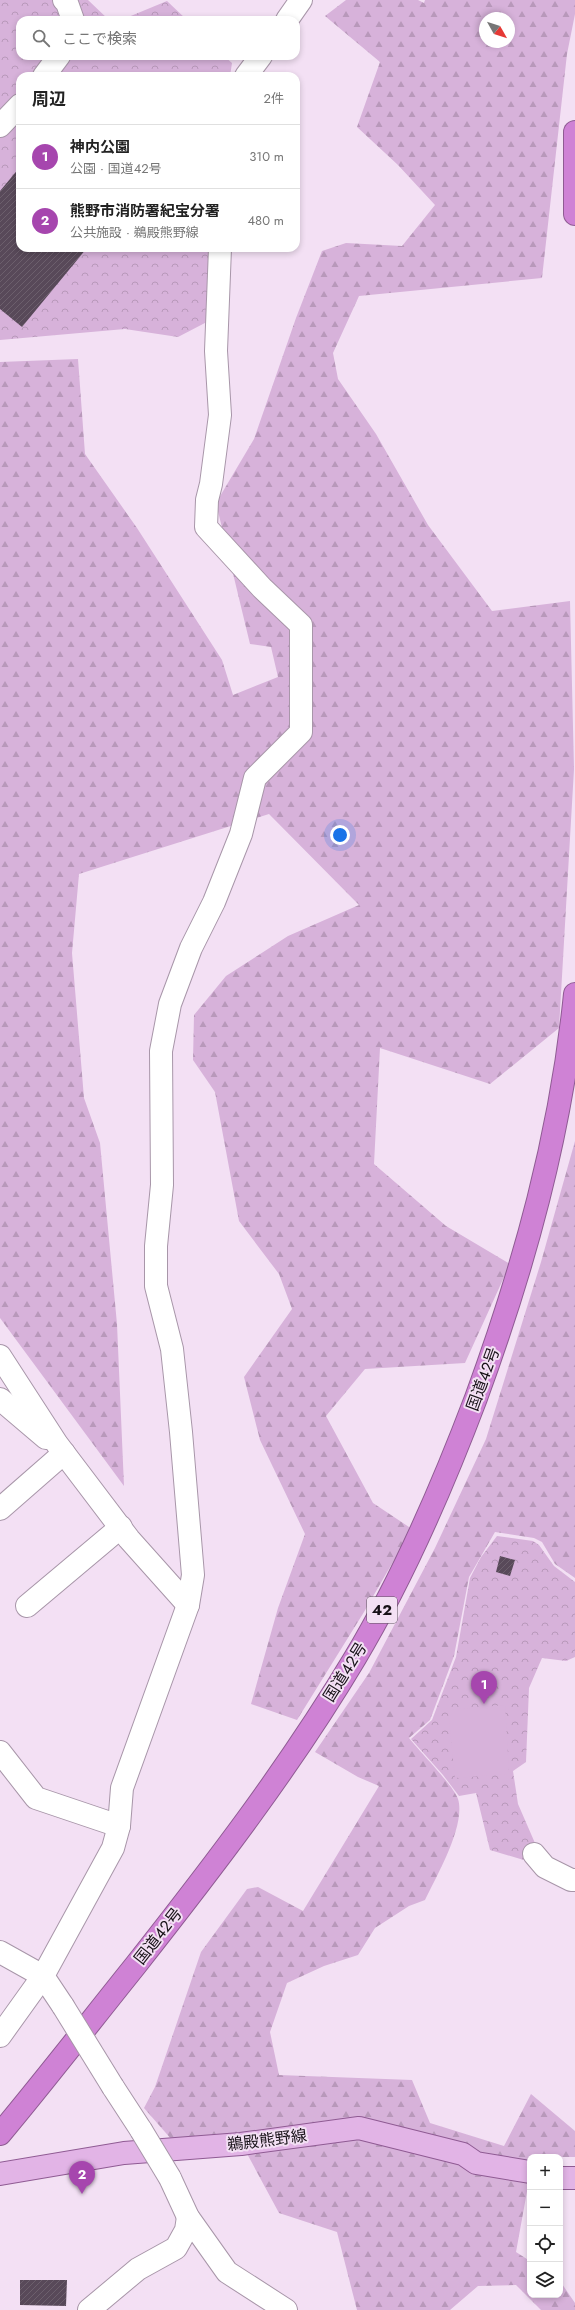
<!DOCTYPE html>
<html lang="ja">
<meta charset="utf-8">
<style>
:root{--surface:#fff;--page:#f2f2f2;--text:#222;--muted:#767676;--line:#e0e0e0;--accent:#a646ae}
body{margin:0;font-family:Jost,"Noto Sans JP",sans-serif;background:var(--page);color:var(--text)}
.controls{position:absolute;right:12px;bottom:12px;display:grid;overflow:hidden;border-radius:8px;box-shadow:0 2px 6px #0003}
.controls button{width:36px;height:36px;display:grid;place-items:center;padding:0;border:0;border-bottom:1px solid var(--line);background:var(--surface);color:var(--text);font:20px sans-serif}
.compass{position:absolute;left:479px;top:12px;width:36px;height:36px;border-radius:50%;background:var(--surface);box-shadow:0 2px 6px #0003;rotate:129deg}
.you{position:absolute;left:340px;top:835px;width:14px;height:14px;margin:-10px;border:3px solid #fff;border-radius:50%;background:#1a73e8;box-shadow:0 0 0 6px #1a73e833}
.badge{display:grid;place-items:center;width:26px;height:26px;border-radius:50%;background:var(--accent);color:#fff;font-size:13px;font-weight:700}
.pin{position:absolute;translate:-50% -33px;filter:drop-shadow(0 1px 2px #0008)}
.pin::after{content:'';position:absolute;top:21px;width:14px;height:12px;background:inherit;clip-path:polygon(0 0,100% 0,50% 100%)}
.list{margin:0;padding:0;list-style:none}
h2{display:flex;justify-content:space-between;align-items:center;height:52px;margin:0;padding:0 16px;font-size:17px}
h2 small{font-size:13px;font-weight:400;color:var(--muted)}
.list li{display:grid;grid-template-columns:26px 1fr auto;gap:12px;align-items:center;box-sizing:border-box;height:64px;padding:0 16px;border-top:1px solid var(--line)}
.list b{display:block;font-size:15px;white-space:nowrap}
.list p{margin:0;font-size:13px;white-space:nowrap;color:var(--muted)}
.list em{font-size:13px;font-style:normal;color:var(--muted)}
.icon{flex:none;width:22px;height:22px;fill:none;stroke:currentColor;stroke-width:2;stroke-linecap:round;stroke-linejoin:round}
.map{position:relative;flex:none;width:575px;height:2310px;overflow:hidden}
.search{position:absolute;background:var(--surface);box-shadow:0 2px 6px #0003;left:16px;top:16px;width:284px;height:44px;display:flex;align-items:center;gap:10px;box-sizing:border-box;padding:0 14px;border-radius:12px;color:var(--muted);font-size:15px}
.panel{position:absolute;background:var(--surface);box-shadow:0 2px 6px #0003;left:16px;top:72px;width:284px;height:180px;border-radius:12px}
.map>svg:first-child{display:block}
.forest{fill:url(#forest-firs);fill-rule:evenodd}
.park{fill:url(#park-crowns)}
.pitch{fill:#d7b2da}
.building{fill:url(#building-hatch)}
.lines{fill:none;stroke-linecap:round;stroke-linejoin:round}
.minor-casing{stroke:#a896a9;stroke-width:24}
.major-casing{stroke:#8f5b93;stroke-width:24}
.highway-casing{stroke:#8f5b93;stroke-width:24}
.minor{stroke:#fff;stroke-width:22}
.major{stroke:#e2b4e6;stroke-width:22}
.highway{stroke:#cf82d5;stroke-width:22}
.minor-bridge-casing{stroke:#a896a9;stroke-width:24;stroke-linecap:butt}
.minor-bridge{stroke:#fff;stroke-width:22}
.labels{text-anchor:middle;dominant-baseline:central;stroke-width:4;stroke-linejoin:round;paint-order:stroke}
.shield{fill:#f3e0f4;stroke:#5a505a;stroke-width:1}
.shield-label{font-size:15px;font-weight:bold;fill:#181218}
.street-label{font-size:16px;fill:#181218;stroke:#f3e0f4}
</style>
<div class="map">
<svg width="575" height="2310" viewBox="0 0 575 2310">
<defs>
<pattern id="forest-firs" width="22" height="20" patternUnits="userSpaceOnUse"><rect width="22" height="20" fill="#d7b2da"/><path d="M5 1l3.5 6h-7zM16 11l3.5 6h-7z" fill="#b898ba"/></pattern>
<pattern id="park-crowns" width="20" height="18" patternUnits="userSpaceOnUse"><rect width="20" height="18" fill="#d7b2da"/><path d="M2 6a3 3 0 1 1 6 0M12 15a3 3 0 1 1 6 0" fill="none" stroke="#b898ba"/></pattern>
<pattern id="building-hatch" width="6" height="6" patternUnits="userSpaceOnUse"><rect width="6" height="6" fill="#584959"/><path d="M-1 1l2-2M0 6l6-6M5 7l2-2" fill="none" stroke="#6c5f6c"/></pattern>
</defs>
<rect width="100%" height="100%" fill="#f3e0f4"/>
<g class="forest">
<path d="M346 0H418L424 3 425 0H575V14L567 54 542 278 359 296 333 353 338 379 376 434 428 525 492 611 570 601 574 769 559 1028 490 1084 380 1048 374 1164 446 1226 510 1264 465 1363 365 1369 326 1416 373 1503 412 1529 364 1612 297 1720 251 1704 278 1608 305 1534 260 1440 244 1377 292 1309 279 1274 239 1221 215 1092 193 1060 194 1015 226 976 288 936 359 905 269 814 79 874 72 953 84 1098 100 1143 117 1324 124 1486 0 1318V362L78 359 85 454 137 528 222 660 233 695 278 677 271 647 250 644 216 503 254 439 296 318 322 251 346 243 402 246 435 205 398 165 357 127 380 62 325 16ZM485 18H509V42H485Z"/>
<path d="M575 1141V1578L555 1564 542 1542 534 1538 495 1532 469 1577 454 1656 430 1720 409 1738C420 1752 454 1786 458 1799 466 1825 437 1875 425 1900L409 1906 375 1928 358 1955 324 1966 287 1983 270 2032 279 2075 412 2080 430 2123 504 2146 531 2094 575 2131V2157H530V2175L516 2252 530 2261V2295H560V2281L575 2303V2310H541L516 2285 478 2286 450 2310H357L337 2232 279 2213 238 2137 172 2140 144 2108 155 2087 201 1952 247 1889 258 1887 303 1911 379 1786 358 1777 315 1752 369 1673 435 1548 486 1439 541 1262Z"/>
</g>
<g class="park">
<path d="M0 0H88L109 20H20V56H224L232 63 230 76H20V248H221L226 312 178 337 125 329 0 340Z"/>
<path d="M167 1 187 20H121Z"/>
<path d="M497 1536 533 1541 539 1545 554 1566 575 1582V1657L566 1661 542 1658 529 1688 526 1762 513 1771 518 1804 538 1850 527 1861 490 1850 476 1793 459 1796 443 1775 411 1739 432 1720 456 1657 470 1578 481 1557Z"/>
</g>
<path class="pitch" d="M505 1705 509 1774 455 1778 448 1710Z"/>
<g class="building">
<path d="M20 167V248H87L22 327 0 309V191Z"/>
<path d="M500 1556 515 1560 510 1576 496 1572Z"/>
<path d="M20 2280H67L66 2306 20 2305Z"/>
</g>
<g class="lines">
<defs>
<g id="minor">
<path d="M64 0 67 3 73 20"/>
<path d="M287 20 301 0"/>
<path d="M44 76 59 56"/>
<path d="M246 76 261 56"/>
<path d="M0 126 20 105"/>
<path d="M0 1356 57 1444 129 1539 188 1605"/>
<path d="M0 1399 46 1438"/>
<path d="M0 1509 64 1453"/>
<path d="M27 1606 121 1527"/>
<path d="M0 1752 36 1798 119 1826"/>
<path d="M534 1854 545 1867 571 1880H575"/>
<path d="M0 1952 43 1976 63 2006"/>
<path d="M0 2036 43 1976 113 1848 119 1826 122 1788 188 1605 193 1575 181 1432 172 1349 156 1286V1246L162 1185 161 1051 170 1004 191 948 214 902 241 834 255 778 301 732V625L262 588 206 527 207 500 211 484 220 415 216 351 220 248"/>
<path d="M113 2087 141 2130"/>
<path d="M170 2178 188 2217 227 2272 286 2310"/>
<path d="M89 2310 138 2269 176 2248 186 2230 188 2217"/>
</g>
<g id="major">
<path d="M0 2174 124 2153 241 2144 359 2128 463 2154 476 2163 530 2172"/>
<path d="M560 2178H575"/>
</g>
<g id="highway">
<path d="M575 132V214"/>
<path d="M0 2134C46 2079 90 2022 135 1966 213 1867 290 1767 355 1658 404 1576 442 1488 476 1398 524 1267 561 1134 575 994"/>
</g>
</defs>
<use href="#minor" class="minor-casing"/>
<use href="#major" class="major-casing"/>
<use href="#highway" class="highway-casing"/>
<use href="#minor" class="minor"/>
<use href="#major" class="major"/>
<use href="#highway" class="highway"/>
<defs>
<g id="minor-bridge">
<path d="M63 2006 113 2087"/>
<path d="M141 2130 170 2178"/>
</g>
</defs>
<use href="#minor-bridge" class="minor-bridge-casing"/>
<use href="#minor-bridge" class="minor-bridge"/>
</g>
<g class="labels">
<rect class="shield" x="367" y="1597" width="30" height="26" rx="3"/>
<g class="shield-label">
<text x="382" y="1610">42</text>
</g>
<g class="street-label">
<text transform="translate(483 1379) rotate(-70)">国道42号</text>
<text transform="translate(345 1672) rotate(-58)">国道42号</text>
<text transform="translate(158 1936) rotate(-52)">国道42号</text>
<text transform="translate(267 2140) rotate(-7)">鵜殿熊野線</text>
</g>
</g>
</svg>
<div class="controls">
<button>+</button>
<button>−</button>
<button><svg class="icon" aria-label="locate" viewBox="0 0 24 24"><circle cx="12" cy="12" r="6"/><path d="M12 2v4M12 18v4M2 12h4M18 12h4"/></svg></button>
<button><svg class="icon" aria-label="layers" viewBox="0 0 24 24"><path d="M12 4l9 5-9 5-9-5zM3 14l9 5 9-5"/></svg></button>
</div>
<svg class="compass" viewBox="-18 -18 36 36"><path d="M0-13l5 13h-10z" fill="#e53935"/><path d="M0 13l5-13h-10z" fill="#767676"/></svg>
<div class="you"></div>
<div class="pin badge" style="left:484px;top:1704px">1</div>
<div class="pin badge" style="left:82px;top:2194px">2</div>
<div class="search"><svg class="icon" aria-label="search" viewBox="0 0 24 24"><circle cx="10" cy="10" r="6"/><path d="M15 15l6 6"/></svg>ここで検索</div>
<section class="panel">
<h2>周辺<small>2件</small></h2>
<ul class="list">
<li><span class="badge">1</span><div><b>神内公園</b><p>公園 · 国道42号</p></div><em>310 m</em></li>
<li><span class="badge">2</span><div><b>熊野市消防署紀宝分署</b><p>公共施設 · 鵜殿熊野線</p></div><em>480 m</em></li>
</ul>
</section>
</div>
